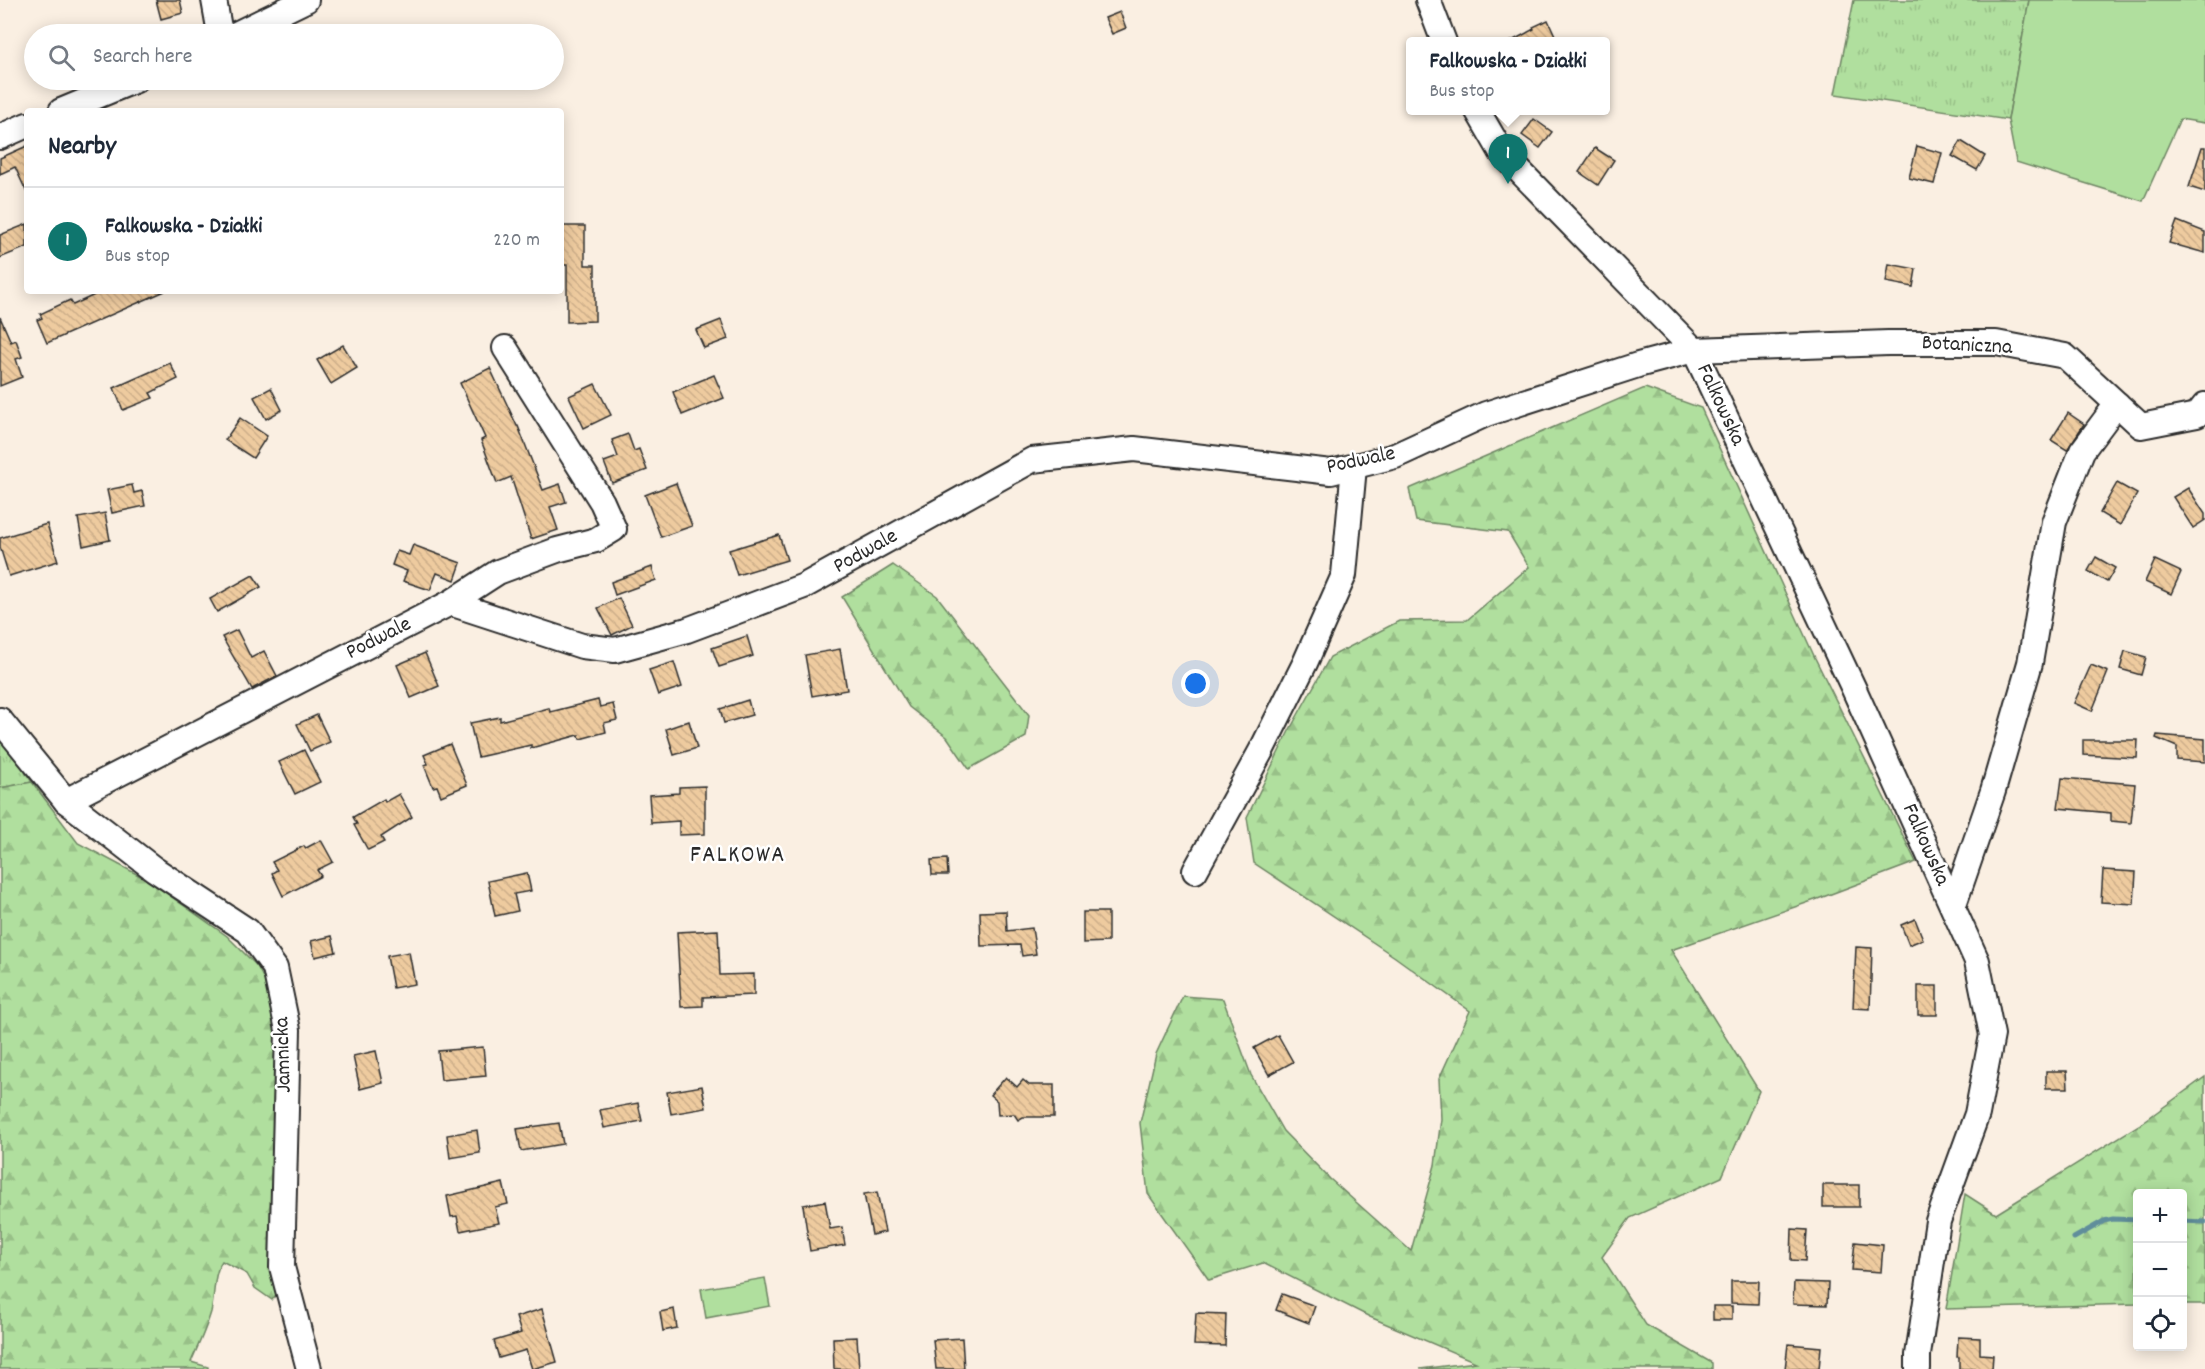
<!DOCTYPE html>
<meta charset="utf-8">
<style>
:root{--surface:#fff;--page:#f2f2f3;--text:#1f2937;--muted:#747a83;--line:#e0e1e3;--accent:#0f766e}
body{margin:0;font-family:Dekko,sans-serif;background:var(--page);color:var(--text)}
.controls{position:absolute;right:18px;bottom:18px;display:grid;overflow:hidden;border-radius:6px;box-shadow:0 3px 15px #0003}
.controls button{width:54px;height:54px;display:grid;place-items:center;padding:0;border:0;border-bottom:2px solid var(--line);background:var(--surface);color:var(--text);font:30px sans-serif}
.you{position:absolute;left:1196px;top:684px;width:21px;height:21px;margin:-15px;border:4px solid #fff;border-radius:50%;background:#1a73e8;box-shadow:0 0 0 9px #1a73e833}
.badge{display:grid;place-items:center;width:39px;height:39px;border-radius:50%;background:var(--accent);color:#fff;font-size:20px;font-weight:700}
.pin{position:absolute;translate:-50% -50px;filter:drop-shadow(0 2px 3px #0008)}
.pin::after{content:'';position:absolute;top:32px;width:21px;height:18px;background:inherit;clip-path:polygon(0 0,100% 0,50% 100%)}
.popup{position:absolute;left:1406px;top:37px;width:204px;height:78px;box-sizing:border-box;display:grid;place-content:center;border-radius:6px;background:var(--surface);filter:drop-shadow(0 2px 4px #0005);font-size:20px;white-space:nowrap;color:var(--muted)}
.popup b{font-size:22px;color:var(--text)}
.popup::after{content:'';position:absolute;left:50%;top:100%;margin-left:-12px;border:12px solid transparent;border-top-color:var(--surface)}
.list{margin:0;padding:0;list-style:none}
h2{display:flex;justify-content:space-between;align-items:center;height:78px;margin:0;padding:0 24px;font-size:26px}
h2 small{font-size:20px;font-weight:400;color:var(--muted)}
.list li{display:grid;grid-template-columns:39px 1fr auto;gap:18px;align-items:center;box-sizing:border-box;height:108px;padding:0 24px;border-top:2px solid var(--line)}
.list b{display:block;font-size:22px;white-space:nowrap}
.list p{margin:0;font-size:20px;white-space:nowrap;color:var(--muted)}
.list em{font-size:20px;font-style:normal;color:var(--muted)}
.icon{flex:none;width:33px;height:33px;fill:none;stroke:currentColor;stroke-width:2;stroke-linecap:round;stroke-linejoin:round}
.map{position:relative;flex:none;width:2205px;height:1369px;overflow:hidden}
.search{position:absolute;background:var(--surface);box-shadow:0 3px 15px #0003;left:24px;top:24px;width:540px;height:66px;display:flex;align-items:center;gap:15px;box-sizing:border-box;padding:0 21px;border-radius:33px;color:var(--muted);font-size:22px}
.panel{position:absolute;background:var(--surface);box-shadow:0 3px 15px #0003;left:24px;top:108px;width:540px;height:186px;border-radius:6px}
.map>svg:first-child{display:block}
.grass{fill:url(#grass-tufts);stroke:#6e8564;stroke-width:1.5}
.forest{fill:url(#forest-firs);stroke:#6e8564;stroke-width:1.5}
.garden{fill:#b0df9e;stroke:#6e8564;stroke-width:1.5}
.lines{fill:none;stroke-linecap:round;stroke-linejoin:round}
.stream{stroke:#618e9b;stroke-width:5}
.building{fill:url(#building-back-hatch);stroke:#2b2b2b;stroke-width:1.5}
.minor-casing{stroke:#2b2b2b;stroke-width:28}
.minor{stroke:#fff;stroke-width:24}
.labels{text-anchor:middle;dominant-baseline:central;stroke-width:5;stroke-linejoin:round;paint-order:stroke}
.street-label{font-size:22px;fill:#2b2b2b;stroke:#fff}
.neighbourhood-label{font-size:24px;letter-spacing:1.5px;fill:#2b2b2b;stroke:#fff}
</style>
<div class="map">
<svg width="2205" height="1369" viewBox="0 0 2205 1369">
<defs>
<pattern id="grass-tufts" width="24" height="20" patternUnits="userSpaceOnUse" patternTransform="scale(1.5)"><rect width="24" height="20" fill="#b0df9e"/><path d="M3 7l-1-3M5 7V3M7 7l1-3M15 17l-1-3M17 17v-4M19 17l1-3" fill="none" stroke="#98c088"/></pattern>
<pattern id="forest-firs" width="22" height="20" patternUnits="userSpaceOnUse" patternTransform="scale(1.5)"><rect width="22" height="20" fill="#b0df9e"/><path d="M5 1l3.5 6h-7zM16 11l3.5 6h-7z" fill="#98c088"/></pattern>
<pattern id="building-back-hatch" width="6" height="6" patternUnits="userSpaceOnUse" patternTransform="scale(1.5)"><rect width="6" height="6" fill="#eecb9f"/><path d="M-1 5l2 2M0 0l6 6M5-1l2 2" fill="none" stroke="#ccae89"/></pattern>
</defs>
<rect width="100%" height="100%" fill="#faefe2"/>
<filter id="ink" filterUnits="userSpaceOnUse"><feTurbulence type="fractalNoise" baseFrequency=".0167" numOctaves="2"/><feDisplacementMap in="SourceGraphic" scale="12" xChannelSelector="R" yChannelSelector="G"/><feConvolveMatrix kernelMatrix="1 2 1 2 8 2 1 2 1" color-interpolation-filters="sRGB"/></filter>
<g filter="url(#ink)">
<g class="grass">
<path d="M1854 0H2029L2008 120 1835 94Z"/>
<path d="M0 735 3 739 32 782 0 788Z"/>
</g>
<g class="forest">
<path d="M1645 388 1701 408 1815 658 1916 862 1815 900 1671 950 1759 1091 1722 1177 1630 1218 1602 1257 1646 1325 1712 1363V1369H1420L1476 1362 1370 1317 1263 1263 1209 1280 1148 1194 1140 1123 1156 1054 1183 996 1223 999 1251 1075 1283 1131 1330 1179 1411 1251 1435 1165 1441 1119 1439 1079 1470 1011 1395 957 1254 863 1247 817 1289 731 1330 657 1399 621 1467 620 1529 567 1508 532 1416 521 1409 489Z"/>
<path d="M893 565 937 596 1029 715 1026 737 969 769 947 737 909 707 842 597Z"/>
<path d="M32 782 78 843 146 879 227 936 257 966 272 995 282 1047 279 1291 272 1300 255 1288 247 1274 222 1261C213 1274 215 1295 211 1312 206 1329 198 1346 191 1362L208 1367V1369H0V788Z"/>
<path d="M2205 1077V1304H2183L2182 1194H2138L2137 1304 1946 1309 1965 1194 1996 1214 2139 1125Z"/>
</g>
<g class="garden">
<path d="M2029 0H2205V123L2180 119 2143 201 2016 162 2008 120Z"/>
<path d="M765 1278 770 1306 706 1318 701 1289Z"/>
</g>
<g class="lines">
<g class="stream">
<path d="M2182 1221 2205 1222"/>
<path d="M2074 1238 2104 1221 2113 1219 2138 1220"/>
</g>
</g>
<g class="building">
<path d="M156 0H180L183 13 161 19Z"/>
<path d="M1120 12 1126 28 1112 34 1105 18Z"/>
<path d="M1548 20 1558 42H1510L1534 29 1533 27Z"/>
<path d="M1534 119 1552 132 1540 148 1522 135Z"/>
<path d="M1961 141 1985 156 1977 170 1952 156Z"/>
<path d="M27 146V193L15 167 0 174V158Z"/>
<path d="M1917 146 1942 153 1934 184 1909 178Z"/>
<path d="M2202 147H2205V192L2189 187Z"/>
<path d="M1595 148 1614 160 1598 185 1579 172Z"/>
<path d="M2177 221 2205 232V253L2169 243Z"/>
<path d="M27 224V247L0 258V235Z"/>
<path d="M561 226H585V265H595V321L567 322V265H561Z"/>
<path d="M1889 264 1916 269 1913 287 1886 282Z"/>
<path d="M103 291H165L47 343 37 320 42 318 40 314 70 300 73 305Z"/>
<path d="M0 317 11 342 16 340 22 357 16 359 22 377 0 386Z"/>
<path d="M721 320 728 339 704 348 696 330Z"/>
<path d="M343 345 357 368 331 384 317 360Z"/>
<path d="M170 363 178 379 150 393 153 398 123 410 114 388Z"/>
<path d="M490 368 517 426H518L543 490 560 484 566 502 550 507 558 530 531 539 511 477 497 483 481 440 485 438 460 383Z"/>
<path d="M714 375 724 398 682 415 673 392Z"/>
<path d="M595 384 611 415 584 428 569 396Z"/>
<path d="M271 388 282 410 266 419 254 397Z"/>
<path d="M2068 413 2084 424 2067 450 2051 440Z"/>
<path d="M240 418 267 436 253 458 225 440Z"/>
<path d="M628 434 634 451 639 449 647 470 612 483 604 462 618 457 612 440Z"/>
<path d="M676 483 692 526 661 537 645 495Z"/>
<path d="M2117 483 2137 494 2120 525 2100 513Z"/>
<path d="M132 485 134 493 142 491 145 506 112 513 107 490Z"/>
<path d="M2188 488 2205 514V520L2193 528 2173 497Z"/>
<path d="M105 513 110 540 83 546 78 518Z"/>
<path d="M47 524 58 561 9 576 0 547V538Z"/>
<path d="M779 535 787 560 737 575 729 550Z"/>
<path d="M413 545 461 563 455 580 437 573 430 590 403 581 407 571 392 565 397 551 409 555Z"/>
<path d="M2096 557 2115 568 2107 582 2088 571Z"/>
<path d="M2155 560 2181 572 2171 594 2145 582Z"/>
<path d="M652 567 656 580 615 595 611 582Z"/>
<path d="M253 575 261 587 217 612 210 599Z"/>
<path d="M619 598 632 625 612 635 598 608Z"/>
<path d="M237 630 251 658 264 651 277 676 252 689 222 637Z"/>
<path d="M747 636 753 656 719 667 712 648Z"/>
<path d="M840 649 847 690 812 696 805 655Z"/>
<path d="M2125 651 2146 657 2141 675 2120 669Z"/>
<path d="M425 653 439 686 411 698 397 665Z"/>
<path d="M674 662 682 687 658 695 649 670Z"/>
<path d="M2091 665 2108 672 2092 711 2074 703Z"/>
<path d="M598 700 600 707 613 704 617 720 604 723 606 732 580 739 579 735 531 748V745L478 757 470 723 500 717V721L549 708 550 712Z"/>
<path d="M748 700 752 715 724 723 720 709Z"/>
<path d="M317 715 330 742 310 751 297 724Z"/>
<path d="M689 721 697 748 674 755 666 729Z"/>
<path d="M2157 735 2205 739V762L2177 760V747L2156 738Z"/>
<path d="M2083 740H2138L2137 758 2083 755Z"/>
<path d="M450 744 467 785 441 796 437 786 433 787 424 765 428 764 424 755Z"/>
<path d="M304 750 320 782 295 794 279 762Z"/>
<path d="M2062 778 2135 784 2131 823 2111 821V813L2058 808Z"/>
<path d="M705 786V834L679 835V821L651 823 649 795 679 793V787Z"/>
<path d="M399 794 412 817 381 837 384 842 368 850 354 825 357 824 353 817 384 799 385 802Z"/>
<path d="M321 840 333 862 317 870 321 876 283 896 272 873 277 870 272 862 304 846 306 848Z"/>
<path d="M947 859 948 875H932L931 860Z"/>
<path d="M2103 870 2136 872 2134 904 2101 902Z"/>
<path d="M527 873 531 891 514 894 518 911 495 916 488 881Z"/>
<path d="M1006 911 1007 931 1032 928 1036 954 1022 956 1020 945 981 946 980 912Z"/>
<path d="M1083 912H1108V942L1083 943Z"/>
<path d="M1915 919 1923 939 1909 945 1901 925Z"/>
<path d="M718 930 720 975 754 974V995L703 997V1006L681 1007 677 932Z"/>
<path d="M332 936 336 952 315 957 311 941Z"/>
<path d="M1856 947 1872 948 1870 1009 1853 1008Z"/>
<path d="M409 952 415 984 393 988 387 956Z"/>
<rect x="1918" y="986" width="19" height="29"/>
<path d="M1278 1035 1293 1062 1269 1075 1254 1048Z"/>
<path d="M483 1047 486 1076 441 1080 438 1051Z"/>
<path d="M376 1051 383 1083 360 1089 353 1056Z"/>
<path d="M2046 1071H2067L2068 1088H2046Z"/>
<path d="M1006 1077 1017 1087 1023 1080 1029 1085H1054V1117H1023L1018 1120 1014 1114 998 1115 997 1101 990 1095Z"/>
<path d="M702 1086 706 1108 671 1114 667 1092Z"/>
<path d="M638 1103 642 1121 604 1128 600 1110Z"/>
<path d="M559 1123 563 1144 521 1151 517 1129Z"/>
<path d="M477 1130 480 1153 450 1158 447 1135Z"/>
<path d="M503 1183 508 1204 495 1207 499 1223 460 1231 457 1216 451 1217 447 1196Z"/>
<rect x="1823" y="1185" width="36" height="22"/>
<path d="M877 1192 885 1232 872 1235 864 1194Z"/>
<path d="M825 1201 830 1229 842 1227 845 1245 810 1251 803 1205Z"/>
<path d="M1792 1229 1807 1230 1805 1261 1791 1260Z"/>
<path d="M1855 1242 1883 1245 1881 1272 1852 1270Z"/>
<path d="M1731 1281H1759L1758 1304 1731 1303Z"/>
<path d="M1794 1282 1828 1283 1827 1305 1793 1304Z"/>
<path d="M1282 1294 1315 1306 1309 1323 1276 1310Z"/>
<rect x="1713" y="1306" width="19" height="14"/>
<path d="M542 1309 557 1362 532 1369 526 1350 499 1358 494 1341 521 1333 516 1317Z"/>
<path d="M674 1309 677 1328 663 1331 660 1312Z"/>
<path d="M1196 1313 1226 1314 1225 1346 1194 1345Z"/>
<path d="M857 1337 859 1369H834L833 1338Z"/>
<path d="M1958 1337 1980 1338V1354L1993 1355 1992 1369H1959V1357H1957Z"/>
<path d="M962 1338 964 1369H936L933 1340Z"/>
<path d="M1788 1344 1821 1347 1819 1369H1785Z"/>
</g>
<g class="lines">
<defs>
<g id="minor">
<path d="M214 0 219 28 217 34"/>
<path d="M1428 0 1444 42"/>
<path d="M236 34 306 0"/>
<path d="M1477 110 1502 153 1694 350 1853 687 1977 961 1992 1035 1977 1114 1938 1221 1918 1355V1369"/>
<path d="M61 111 136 80"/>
<path d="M0 137 27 125"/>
<path d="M450 603 498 572 557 550 596 540 614 529 602 502 505 348"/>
<path d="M0 720 66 801 154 869 248 931 275 968 288 1030 282 1267 309 1369"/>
<path d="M66 801 450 603 582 646 615 650 687 630 804 586 1032 460 1134 449 1331 472 1395 456 1486 414 1638 365 1694 350 1888 343H1996L2065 356 2141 426 2197 415 2205 405"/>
<path d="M1195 871 1261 751 1305 663 1344 575 1354 467"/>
<path d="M1953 907 1993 791 2030 663 2054 522 2082 451 2117 404"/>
</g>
</defs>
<use href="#minor" class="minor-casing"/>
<use href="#minor" class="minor"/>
</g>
</g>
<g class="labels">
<g class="street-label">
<text transform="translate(1967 346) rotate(3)">Botaniczna</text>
<text transform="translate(1720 405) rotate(65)">Falkowska</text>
<text transform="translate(1361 461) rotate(-12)">Podwale</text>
<text transform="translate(866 552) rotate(-29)">Podwale</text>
<text transform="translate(379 639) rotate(-27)">Podwale</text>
<text transform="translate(1925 845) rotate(66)">Falkowska</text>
<text transform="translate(284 1055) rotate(-92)">Jamnicka</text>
</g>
<g class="neighbourhood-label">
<text x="738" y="856">FALKOWA</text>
</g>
</g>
</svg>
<div class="controls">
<button>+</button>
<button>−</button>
<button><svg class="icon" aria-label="locate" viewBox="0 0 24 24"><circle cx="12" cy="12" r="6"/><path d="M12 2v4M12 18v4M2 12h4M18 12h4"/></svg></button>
</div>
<div class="you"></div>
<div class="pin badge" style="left:1508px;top:184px">1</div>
<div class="popup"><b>Falkowska - Działki</b>Bus stop</div>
<div class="search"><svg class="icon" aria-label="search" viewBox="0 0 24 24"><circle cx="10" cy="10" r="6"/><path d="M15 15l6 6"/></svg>Search here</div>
<section class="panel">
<h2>Nearby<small></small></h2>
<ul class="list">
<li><span class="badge">1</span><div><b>Falkowska - Działki</b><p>Bus stop</p></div><em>220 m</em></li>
</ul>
</section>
</div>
